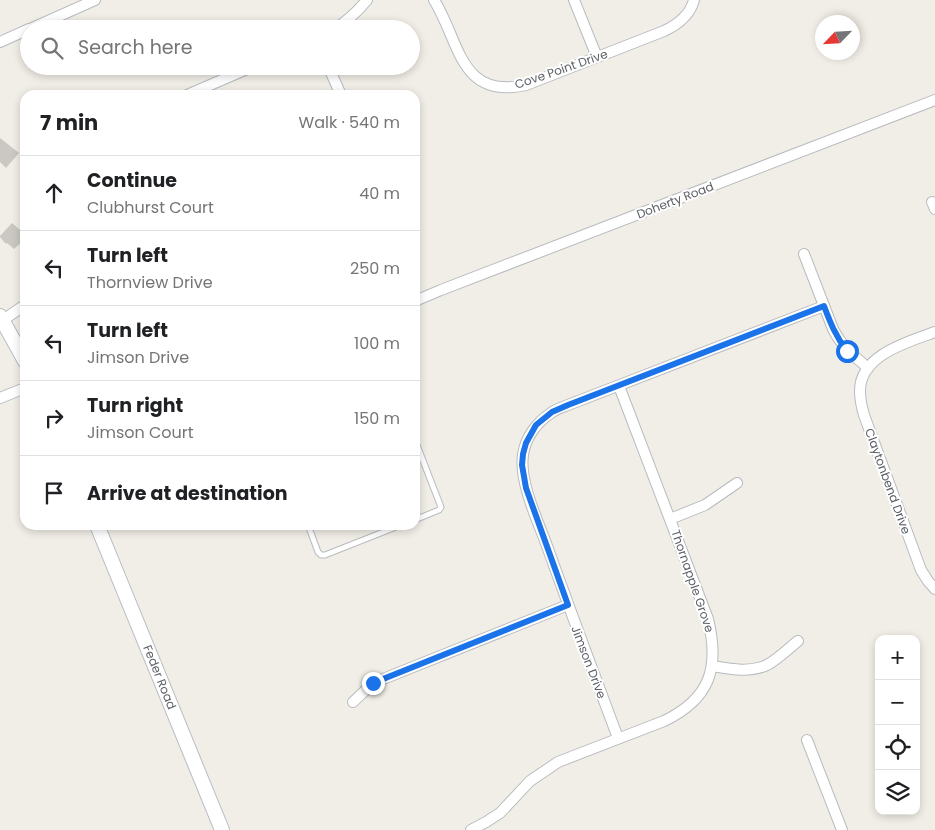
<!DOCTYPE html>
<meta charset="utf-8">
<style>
:root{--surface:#fff;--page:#f6f6f6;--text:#202124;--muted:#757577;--line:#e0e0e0}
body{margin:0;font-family:Poppins,sans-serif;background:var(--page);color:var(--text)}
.controls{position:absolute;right:15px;bottom:15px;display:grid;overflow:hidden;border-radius:10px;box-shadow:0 2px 8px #0003}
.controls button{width:45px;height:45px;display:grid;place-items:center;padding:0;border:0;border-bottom:1px solid var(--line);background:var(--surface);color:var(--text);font:25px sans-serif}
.compass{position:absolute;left:815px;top:15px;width:45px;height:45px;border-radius:50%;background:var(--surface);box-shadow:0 2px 8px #0003;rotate:245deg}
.stop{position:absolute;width:15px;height:15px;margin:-11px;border:4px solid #1a73e8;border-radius:50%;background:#fff}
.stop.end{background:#1a73e8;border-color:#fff;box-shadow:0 1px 5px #0008}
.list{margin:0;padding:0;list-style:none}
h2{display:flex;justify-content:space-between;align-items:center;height:65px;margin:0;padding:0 20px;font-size:21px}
h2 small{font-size:16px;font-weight:400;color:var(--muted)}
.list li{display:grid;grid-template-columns:32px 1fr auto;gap:15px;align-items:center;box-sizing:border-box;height:75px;padding:0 20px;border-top:1px solid var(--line)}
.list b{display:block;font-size:19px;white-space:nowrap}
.list p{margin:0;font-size:16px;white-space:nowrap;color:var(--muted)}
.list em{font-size:16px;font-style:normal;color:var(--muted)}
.icon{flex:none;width:28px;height:28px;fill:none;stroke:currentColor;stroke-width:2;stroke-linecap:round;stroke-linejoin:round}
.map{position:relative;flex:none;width:935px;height:830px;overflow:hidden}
.search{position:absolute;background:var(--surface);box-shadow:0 2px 8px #0003;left:20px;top:20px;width:400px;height:55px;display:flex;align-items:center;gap:12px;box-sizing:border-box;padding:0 18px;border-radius:28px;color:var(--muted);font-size:19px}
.panel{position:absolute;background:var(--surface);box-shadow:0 2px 8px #0003;left:20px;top:90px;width:400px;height:440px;border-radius:15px}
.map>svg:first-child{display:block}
.building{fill:#cbc8c3}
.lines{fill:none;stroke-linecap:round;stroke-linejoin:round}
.service-casing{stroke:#b8bbbf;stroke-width:7}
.minor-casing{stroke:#b8bbbf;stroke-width:12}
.secondary-casing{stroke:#b9bcc2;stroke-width:16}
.service{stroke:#fff;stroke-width:5}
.minor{stroke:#fff;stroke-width:10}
.secondary{stroke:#fff;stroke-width:14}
.route{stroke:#1a73e8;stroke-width:6}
.labels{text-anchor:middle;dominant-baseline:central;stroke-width:4;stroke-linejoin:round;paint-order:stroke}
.street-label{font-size:12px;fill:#5d6166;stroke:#fff}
</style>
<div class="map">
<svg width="935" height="830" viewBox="0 0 935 830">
<rect width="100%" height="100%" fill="#f0eee6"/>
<g class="building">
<path d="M0 138 19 153 6 168 0 162Z"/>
<path d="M12 223 20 230 21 229 25 233V239L14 249 7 243 6 244 0 237V236Z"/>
</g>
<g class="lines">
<defs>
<g id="service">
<path d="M415 440 441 507 439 510 417 519"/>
<path d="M308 525 318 552 321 555H325L401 525"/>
</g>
<g id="minor">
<path d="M434 0C460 41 459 100 526 85L664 31C677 25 690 15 694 0"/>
<path d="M574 0 597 57"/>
<path d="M30 29 95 0"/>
<path d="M335 29C347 21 358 11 367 0"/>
<path d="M0 42 29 29"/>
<path d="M328 66 341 95"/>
<path d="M187 95 254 66"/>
<path d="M932 202 935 209"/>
<path d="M804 254 833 329C842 347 853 355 868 368"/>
<path d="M415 301 441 290 935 100"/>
<path d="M3 320 25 305"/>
<path d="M935 332C908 342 859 355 860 392 860 400 862 408 864 415L921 570 928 581 935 589"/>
<path d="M0 398 25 388"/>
<path d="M670 519 705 505 737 483"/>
<path d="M712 666C730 669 750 673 767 665 778 659 788 649 798 641"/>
<path d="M353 702 373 683 568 605"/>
<path d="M618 738C594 674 570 610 547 546 538 521 519 482 523 455 525 438 537 422 551 413 556 409 563 407 568 405L824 306"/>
<path d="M807 740 842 830"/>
<path d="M471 830 486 822 500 813 530 781 558 762 664 721C710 699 720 668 708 619L619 386"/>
</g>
<g id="secondary">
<path d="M0 316 25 361"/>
<path d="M97 525 222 830"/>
</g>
</defs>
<use href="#service" class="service-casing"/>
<use href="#minor" class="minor-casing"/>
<use href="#secondary" class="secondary-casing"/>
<use href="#service" class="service"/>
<use href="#minor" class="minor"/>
<use href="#secondary" class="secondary"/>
</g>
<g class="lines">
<path class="route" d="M373 683 568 605 526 488 522 465 523 454 526 443 536 425 552 412 568 405 824 306C830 322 836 337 847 351"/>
</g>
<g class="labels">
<g class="street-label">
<text transform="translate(561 69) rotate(-19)">Cove Point Drive</text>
<text transform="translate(675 200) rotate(-21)">Doherty Road</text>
<text transform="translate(888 481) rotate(70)">Claytonbend Drive</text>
<text transform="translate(693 581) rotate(71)">Thornapple Grove</text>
<text transform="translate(589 662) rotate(69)">Jimson Drive</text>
<text transform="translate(160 677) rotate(68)">Feder Road</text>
</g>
</g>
</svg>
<div class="controls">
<button>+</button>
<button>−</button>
<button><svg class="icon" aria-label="locate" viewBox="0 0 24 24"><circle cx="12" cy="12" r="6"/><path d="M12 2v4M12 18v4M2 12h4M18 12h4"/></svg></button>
<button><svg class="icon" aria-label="layers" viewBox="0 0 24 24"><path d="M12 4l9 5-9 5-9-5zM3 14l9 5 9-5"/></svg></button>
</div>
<svg class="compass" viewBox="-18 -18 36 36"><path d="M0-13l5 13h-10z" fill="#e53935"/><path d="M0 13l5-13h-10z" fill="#757577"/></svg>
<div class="stop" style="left:847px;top:351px"></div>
<div class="stop end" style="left:373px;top:683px"></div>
<div class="search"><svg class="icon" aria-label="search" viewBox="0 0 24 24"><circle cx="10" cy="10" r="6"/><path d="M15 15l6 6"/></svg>Search here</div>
<section class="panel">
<h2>7 min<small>Walk · 540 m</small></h2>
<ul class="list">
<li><svg class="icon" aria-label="ahead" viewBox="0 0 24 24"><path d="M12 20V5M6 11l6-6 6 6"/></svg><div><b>Continue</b><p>Clubhurst Court</p></div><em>40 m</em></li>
<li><svg class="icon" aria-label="left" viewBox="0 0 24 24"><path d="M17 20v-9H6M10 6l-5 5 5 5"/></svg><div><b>Turn left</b><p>Thornview Drive</p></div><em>250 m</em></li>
<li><svg class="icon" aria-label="left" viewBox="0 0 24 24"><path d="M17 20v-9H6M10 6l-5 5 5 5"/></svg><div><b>Turn left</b><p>Jimson Drive</p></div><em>100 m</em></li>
<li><svg class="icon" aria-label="right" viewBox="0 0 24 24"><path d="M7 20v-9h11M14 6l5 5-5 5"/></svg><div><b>Turn right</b><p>Jimson Court</p></div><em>150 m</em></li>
<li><svg class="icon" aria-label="arrive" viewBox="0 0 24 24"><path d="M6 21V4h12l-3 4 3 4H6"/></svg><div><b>Arrive at destination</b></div></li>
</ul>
</section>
</div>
